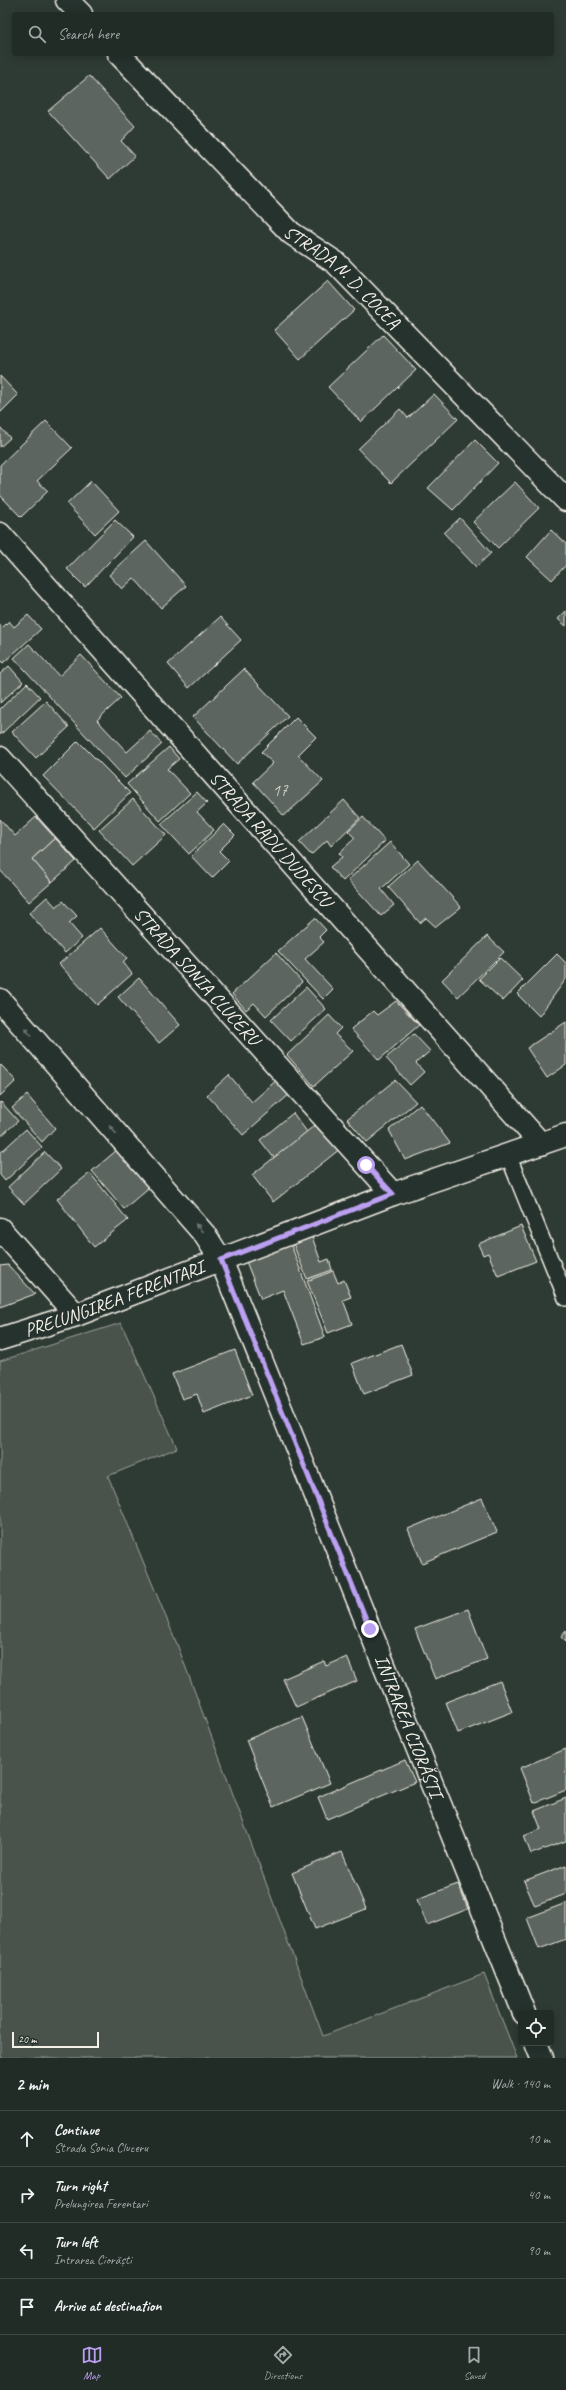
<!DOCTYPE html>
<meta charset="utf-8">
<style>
:root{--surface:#222c27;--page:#2a342f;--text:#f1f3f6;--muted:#a2a7a7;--line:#3f4844;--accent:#bca0f2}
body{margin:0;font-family:Caveat,sans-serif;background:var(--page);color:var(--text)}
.controls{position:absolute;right:12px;bottom:12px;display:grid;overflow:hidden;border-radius:4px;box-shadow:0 2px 10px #0003}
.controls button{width:36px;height:36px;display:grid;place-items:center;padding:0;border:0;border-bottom:1px solid var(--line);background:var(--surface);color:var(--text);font:20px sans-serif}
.scale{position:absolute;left:12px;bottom:10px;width:87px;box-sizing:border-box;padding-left:4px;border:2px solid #f4f1e8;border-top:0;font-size:11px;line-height:14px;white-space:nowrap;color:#f4f1e8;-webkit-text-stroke:3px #26332d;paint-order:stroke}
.stop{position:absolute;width:12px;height:12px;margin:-9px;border:3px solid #bca0f2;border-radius:50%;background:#fff}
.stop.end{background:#bca0f2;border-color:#fff;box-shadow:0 1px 4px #0008}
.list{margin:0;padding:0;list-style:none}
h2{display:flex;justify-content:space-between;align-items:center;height:52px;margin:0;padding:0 16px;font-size:17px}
h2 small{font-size:13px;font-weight:400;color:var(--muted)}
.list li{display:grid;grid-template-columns:26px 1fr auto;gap:12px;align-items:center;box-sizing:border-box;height:56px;padding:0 16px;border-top:1px solid var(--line)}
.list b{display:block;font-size:15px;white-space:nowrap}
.list p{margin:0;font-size:13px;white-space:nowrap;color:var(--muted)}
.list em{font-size:13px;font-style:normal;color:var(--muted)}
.icon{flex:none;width:22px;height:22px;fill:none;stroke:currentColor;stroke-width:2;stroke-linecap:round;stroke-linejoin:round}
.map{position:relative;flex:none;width:566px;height:2058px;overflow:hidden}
.search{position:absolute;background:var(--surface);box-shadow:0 2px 10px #0003;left:12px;right:12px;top:12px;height:44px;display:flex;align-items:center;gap:10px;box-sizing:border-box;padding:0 14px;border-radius:4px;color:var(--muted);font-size:15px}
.sheet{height:276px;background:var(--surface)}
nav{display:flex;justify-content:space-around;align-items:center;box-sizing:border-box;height:56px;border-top:1px solid var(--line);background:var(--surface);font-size:11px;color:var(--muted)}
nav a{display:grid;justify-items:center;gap:2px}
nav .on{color:var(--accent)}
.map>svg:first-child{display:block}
.green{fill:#48524c;stroke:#9ea29a}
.building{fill:#5c655e;stroke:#f4f1e8}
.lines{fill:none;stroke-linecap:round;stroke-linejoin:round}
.service-casing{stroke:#f4f1e8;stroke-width:18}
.minor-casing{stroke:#f4f1e8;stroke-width:25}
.service{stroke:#26332d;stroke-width:15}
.minor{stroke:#26332d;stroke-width:22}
.oneway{fill:#6e766e}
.route{stroke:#bca0f2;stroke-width:5}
.labels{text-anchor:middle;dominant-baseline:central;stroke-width:3.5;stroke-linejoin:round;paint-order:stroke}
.number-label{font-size:17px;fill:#cecec6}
.street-label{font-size:19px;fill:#f4f1e8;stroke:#26332d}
</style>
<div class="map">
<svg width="566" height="2058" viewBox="0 0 566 2058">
<rect width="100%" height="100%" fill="#2e3b34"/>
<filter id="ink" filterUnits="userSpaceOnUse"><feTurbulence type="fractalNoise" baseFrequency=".025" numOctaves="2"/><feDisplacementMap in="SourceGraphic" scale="8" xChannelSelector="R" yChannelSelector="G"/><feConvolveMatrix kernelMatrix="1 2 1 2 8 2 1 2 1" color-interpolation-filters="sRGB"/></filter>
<g filter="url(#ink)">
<path class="green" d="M121 1323 177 1448 108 1476 177 1644 323 2036 484 1974 517 2058H0V1361Z"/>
<g class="building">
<path d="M89 76 135 126 121 141 135 156 110 179 48 111Z"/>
<path d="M328 281 354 310 300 359 274 330Z"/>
<path d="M383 335 416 370 361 422 328 387Z"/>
<path d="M0 376 18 395 0 413Z"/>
<path d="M434 394 458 419 391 483 358 449 400 409 408 418Z"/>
<path d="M46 421 72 448 37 481 48 491 21 517 0 495V465Z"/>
<path d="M0 427 10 438 0 447Z"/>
<path d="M475 440 498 463 453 510 428 488Z"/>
<path d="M91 481 119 511 95 534 67 504Z"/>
<path d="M515 482 539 508 498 548 473 522Z"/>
<path d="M460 518 491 553 476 567 444 533Z"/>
<path d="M115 520 133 537 85 587 67 569Z"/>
<path d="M551 530 566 544V565L552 580 527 557Z"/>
<path d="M146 541 186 586 161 608 134 578 122 589 109 575Z"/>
<path d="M566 611V626L558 619Z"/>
<path d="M28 615 41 629 3 663 0 660V624L3 627 9 621 14 627Z"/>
<path d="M220 617 241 640 189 688 168 664Z"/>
<path d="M29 644 59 676 81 655 121 698 97 720 127 752 150 731 162 744 125 778 14 658Z"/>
<path d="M9 666 23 682 0 703V674Z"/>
<path d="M244 669 288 716 237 764 193 717Z"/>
<path d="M27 683 40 697 0 735V709Z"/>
<path d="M46 701 69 727 36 758 12 732Z"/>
<path d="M296 717 316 737 298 755 323 781 284 816 253 782 273 763 261 752Z"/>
<path d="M78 741 130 793 94 828 43 776Z"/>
<path d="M169 747 179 759 167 769 190 793 160 821 127 784Z"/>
<path d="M197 792 207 803 197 812 214 830 189 854 161 824Z"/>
<path d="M133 799 166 835 132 866 99 830Z"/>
<path d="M344 800 360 818 331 846 327 840 311 855 299 842Z"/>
<path d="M36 817 55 838 32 859 52 882 29 902 0 870V819L15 836Z"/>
<path d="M363 817 385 841 343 881 330 867 342 857 339 853 355 838 348 831Z"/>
<path d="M224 824 235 835 219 851 229 861 212 878 191 856Z"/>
<path d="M55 838 76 861 52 882 32 859Z"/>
<path d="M390 842 409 864 381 889 394 905 381 916 348 880Z"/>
<path d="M418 860 461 907 436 927 426 918 420 923 388 887Z"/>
<path d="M47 897 56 907 63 901 77 916 69 923 82 938 65 953 29 913Z"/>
<path d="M315 918 326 930 319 937 324 942 305 959 333 989 323 999 278 951Z"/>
<path d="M100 928 127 958 123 962 132 974 97 1005 59 964Z"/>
<path d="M487 936 504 952 458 997 442 980Z"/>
<path d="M276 953 302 982 266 1016 254 1003 246 1010 232 994Z"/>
<path d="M557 954 566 963V979L539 1016 517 994Z"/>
<path d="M500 958 523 980 503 1001 479 979Z"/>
<path d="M139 978 180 1025 159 1043 118 997Z"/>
<path d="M306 987 326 1009 291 1041 271 1020Z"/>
<path d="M396 1001 419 1025 379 1060 351 1029 373 1011 377 1015Z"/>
<path d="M329 1015 341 1028 335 1034 353 1051 314 1086 287 1055Z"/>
<path d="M566 1022V1065L547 1078 527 1048Z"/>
<path d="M414 1034 430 1051 416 1063 424 1072 410 1085 386 1058Z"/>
<path d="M1 1065 16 1081 0 1096V1066Z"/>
<path d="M229 1075 252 1102 279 1078 291 1093 243 1135 207 1095Z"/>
<path d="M395 1080 416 1102 367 1142 347 1119Z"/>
<path d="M27 1095 55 1128 42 1142 12 1108Z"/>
<path d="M1 1102 18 1121 0 1137V1103Z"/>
<path d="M420 1104 450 1143 405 1160 389 1130Z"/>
<path d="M293 1113 307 1132 274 1158 260 1140Z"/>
<path d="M319 1122 340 1149 273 1202 252 1175Z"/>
<path d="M26 1129 42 1147 5 1181 0 1175V1153Z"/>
<path d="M123 1145 154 1183 124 1209 92 1171Z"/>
<path d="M45 1152 61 1169 24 1204 8 1187Z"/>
<path d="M90 1173 128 1220 94 1247 57 1199Z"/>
<path d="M521 1226 536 1261 498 1276 488 1253 483 1255 478 1244Z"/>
<path d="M311 1234 321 1262 329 1259 332 1270 307 1279 292 1241Z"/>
<path d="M290 1242 325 1337 304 1344 283 1290 261 1299 245 1259Z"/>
<path d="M8 1265 35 1294 0 1307V1266Z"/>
<path d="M333 1271 338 1283 344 1280 351 1297 343 1300 352 1324 328 1333 307 1281Z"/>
<path d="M401 1344 413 1375 364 1394 352 1363Z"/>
<path d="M235 1350 252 1395 204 1414 197 1394 182 1399 172 1374Z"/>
<path d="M482 1498 497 1532 422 1563 408 1529Z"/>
<path d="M468 1609 487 1659 435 1679 415 1629Z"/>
<path d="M566 1631V1642L561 1637Z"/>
<path d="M347 1657 357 1681 296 1707 283 1679 324 1661 326 1666Z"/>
<path d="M500 1681 512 1712 458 1733 446 1702Z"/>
<path d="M302 1717 330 1783 273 1807 246 1740Z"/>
<path d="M566 1749V1790L534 1803 520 1768Z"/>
<path d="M405 1760 415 1782 327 1819 318 1797Z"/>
<path d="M566 1798V1841L531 1854 524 1836 541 1829 534 1811Z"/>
<path d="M342 1852 366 1909 315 1929 292 1873Z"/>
<path d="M566 1865V1894L535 1906 524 1881Z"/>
<path d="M458 1884 468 1909 427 1925 417 1899Z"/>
<path d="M566 1903V1939L539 1949 527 1918Z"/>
</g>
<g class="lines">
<defs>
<path id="service" d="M508 1155 566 1298"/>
<g id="minor">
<path d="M67 0 81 14"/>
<path id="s1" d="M119 54 291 233 336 263 566 500"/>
<path id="s2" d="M0 534 541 1144"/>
<path id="s3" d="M0 758 393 1194"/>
<path id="s4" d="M0 1000 205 1235 221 1260 524 2013"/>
<path d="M0 1229 76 1315"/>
<path id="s5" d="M0 1339 76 1315 393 1194 566 1135"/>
<path d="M536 2043 542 2058"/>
</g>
</defs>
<use href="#service" class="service-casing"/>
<use href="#minor" class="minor-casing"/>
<use href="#service" class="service"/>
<use href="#minor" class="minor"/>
</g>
<defs><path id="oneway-solid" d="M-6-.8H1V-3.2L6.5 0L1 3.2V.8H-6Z"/></defs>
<g class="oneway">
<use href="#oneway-solid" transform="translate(28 1032) rotate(-131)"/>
<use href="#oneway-solid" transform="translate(113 1130) rotate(-131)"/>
<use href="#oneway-solid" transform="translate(199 1228) rotate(-131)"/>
</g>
</g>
<g class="lines" filter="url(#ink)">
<path class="route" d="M366 1165 393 1194 221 1260 370 1629"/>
</g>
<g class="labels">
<g class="number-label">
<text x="280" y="790">17</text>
</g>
<g class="street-label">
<text stroke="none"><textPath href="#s1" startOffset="316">STRADA N. D. COCEA</textPath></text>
<text stroke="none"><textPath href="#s2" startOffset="408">STRADA RADU DUDESCU</textPath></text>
<text stroke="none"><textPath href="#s3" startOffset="294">STRADA SONIA CLUCERU</textPath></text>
<text stroke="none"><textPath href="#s5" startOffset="121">PRELUNGIREA FERENTARI</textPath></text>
<text stroke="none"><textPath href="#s4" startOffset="844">INTRAREA CIORĂȘTI</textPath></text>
</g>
</g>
</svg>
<div class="controls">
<button><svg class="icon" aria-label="locate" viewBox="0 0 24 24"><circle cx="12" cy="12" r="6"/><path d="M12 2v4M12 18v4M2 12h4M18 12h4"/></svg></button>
</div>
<div class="scale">20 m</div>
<div class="stop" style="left:366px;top:1165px"></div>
<div class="stop end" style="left:370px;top:1629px"></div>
<div class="search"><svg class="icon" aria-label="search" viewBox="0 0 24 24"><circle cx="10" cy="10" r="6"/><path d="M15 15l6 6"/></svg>Search here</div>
</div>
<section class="sheet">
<h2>2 min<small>Walk · 140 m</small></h2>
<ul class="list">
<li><svg class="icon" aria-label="ahead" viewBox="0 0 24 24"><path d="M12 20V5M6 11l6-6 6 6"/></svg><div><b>Continue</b><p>Strada Sonia Cluceru</p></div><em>10 m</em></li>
<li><svg class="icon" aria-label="right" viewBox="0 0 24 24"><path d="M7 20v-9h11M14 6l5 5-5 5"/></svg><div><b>Turn right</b><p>Prelungirea Ferentari</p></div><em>40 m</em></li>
<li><svg class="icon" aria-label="left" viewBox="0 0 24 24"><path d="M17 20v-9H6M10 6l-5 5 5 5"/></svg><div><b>Turn left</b><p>Intrarea Ciorăști</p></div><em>90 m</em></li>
<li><svg class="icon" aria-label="arrive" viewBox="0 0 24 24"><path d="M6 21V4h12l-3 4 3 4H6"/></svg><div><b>Arrive at destination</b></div></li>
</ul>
</section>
<nav>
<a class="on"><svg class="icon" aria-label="map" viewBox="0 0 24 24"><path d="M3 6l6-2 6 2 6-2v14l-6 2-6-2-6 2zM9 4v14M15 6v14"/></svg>Map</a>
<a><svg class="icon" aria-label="directions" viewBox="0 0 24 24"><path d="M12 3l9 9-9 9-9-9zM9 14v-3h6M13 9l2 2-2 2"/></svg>Directions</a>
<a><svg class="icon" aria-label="saved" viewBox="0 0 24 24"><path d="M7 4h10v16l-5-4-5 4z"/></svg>Saved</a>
</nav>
